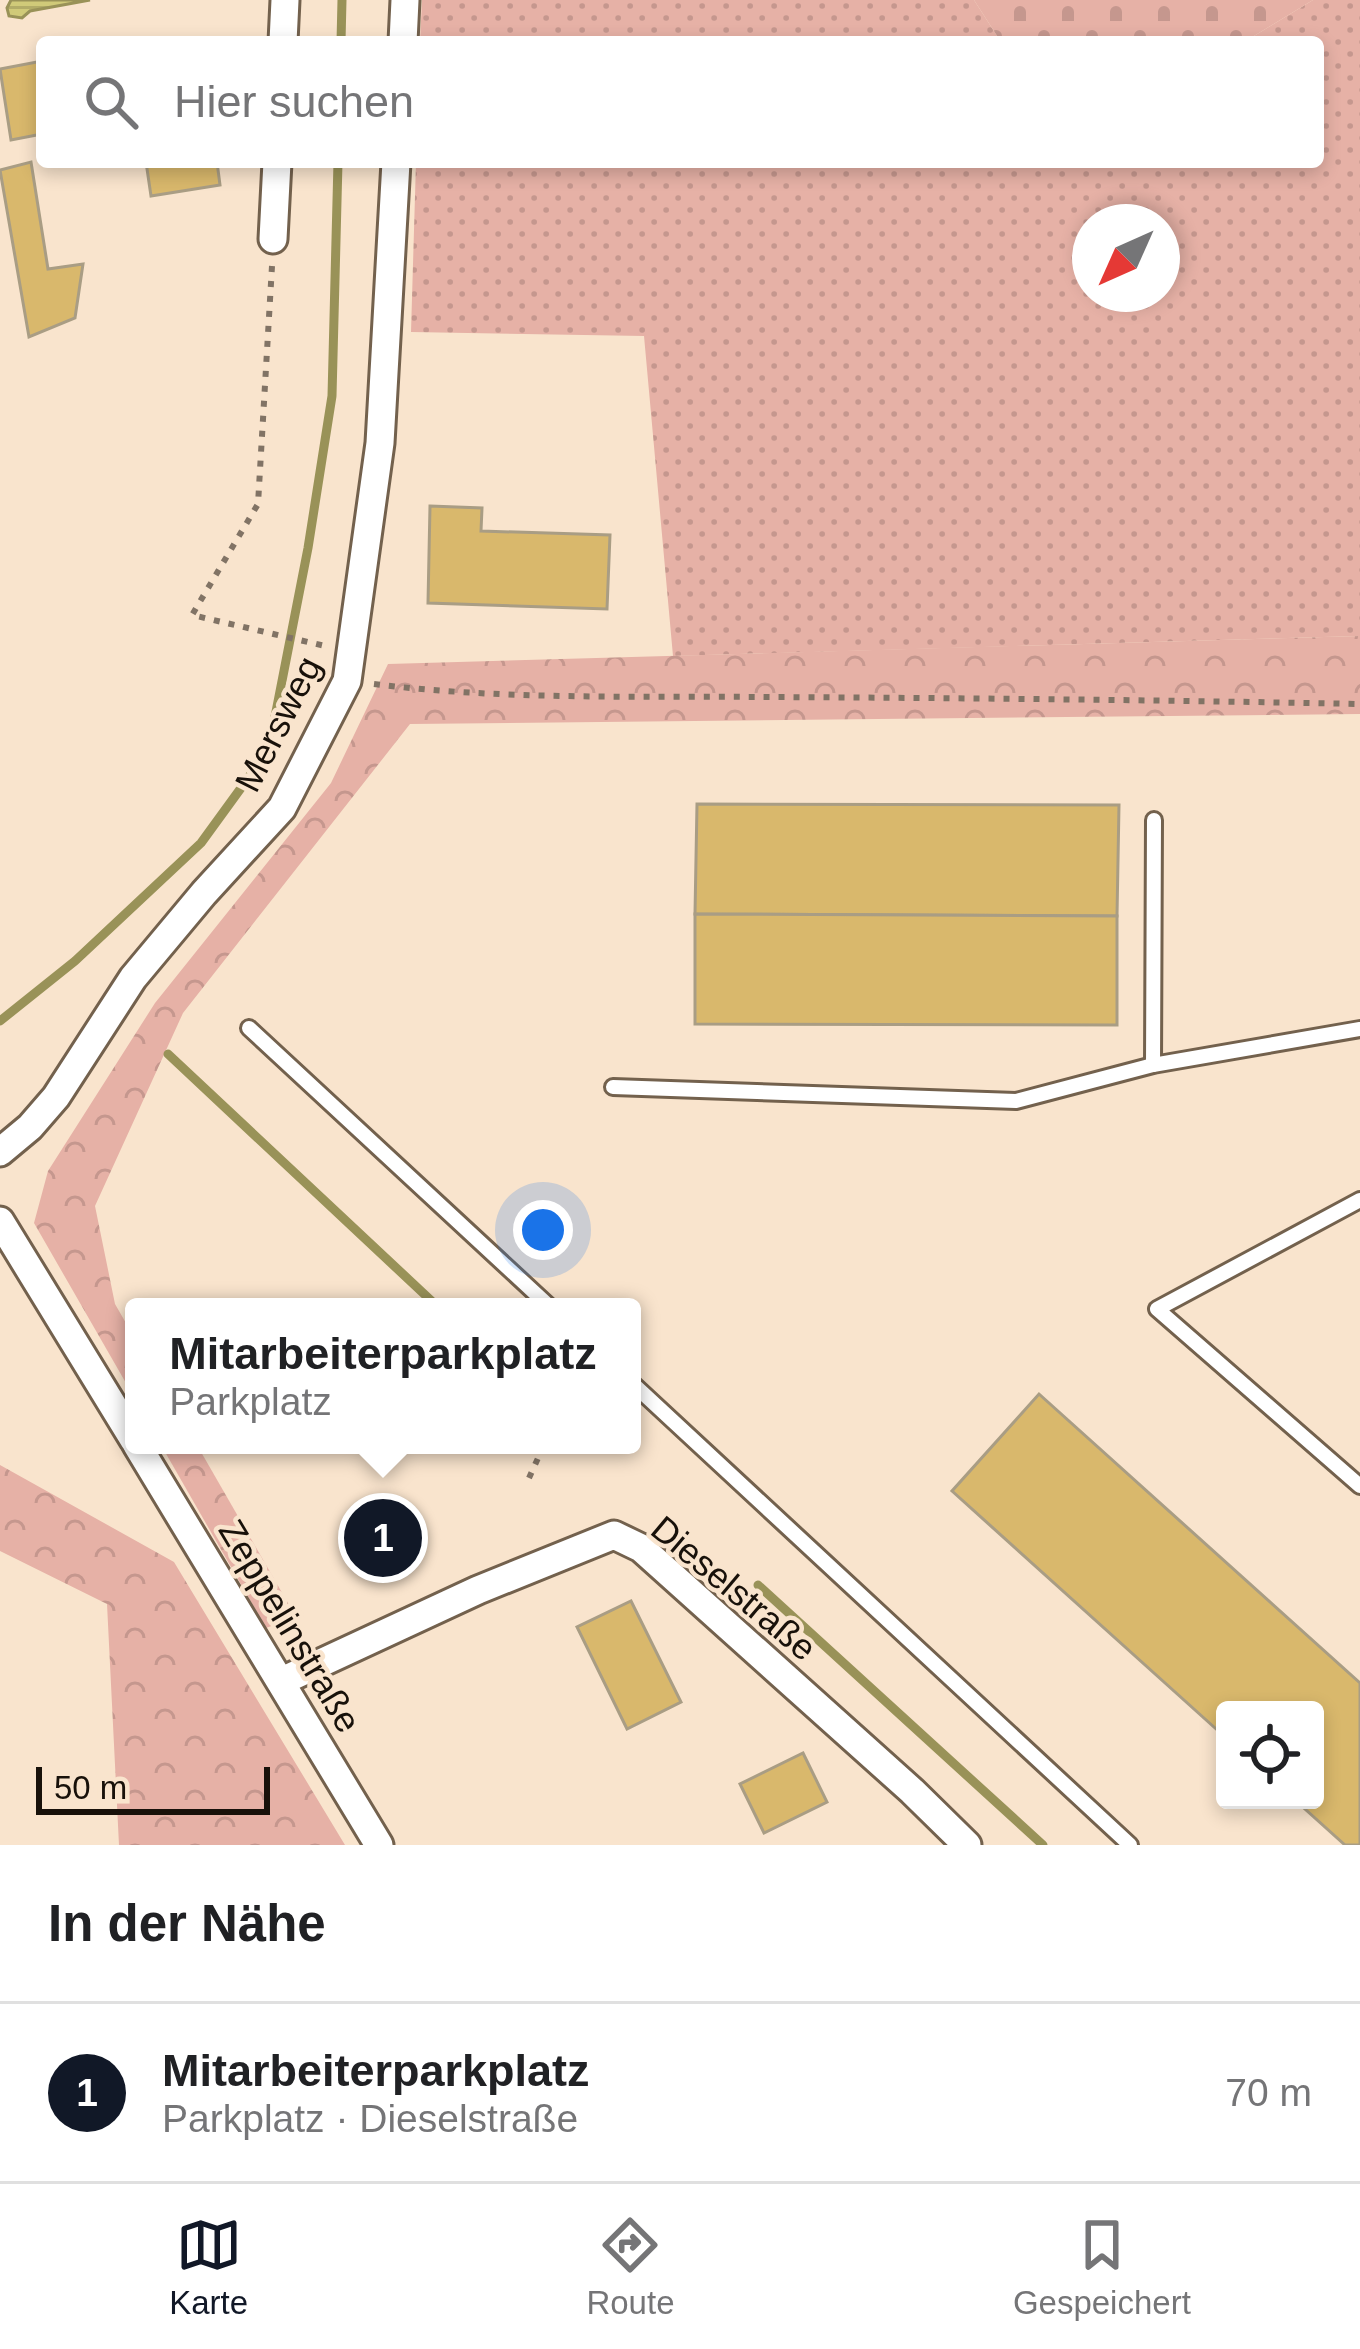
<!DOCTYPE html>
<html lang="de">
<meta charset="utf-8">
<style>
:root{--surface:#fff;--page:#f6f6f6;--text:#202124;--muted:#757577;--line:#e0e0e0;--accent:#111827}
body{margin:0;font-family:Helvetica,sans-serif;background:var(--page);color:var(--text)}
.controls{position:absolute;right:36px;bottom:36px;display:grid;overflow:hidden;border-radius:12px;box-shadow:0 6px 18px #0003}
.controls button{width:108px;height:108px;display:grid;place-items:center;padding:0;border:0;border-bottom:3px solid var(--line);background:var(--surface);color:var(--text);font:60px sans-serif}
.compass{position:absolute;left:1072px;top:204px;width:108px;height:108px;border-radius:50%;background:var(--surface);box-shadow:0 6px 18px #0003;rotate:225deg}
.scale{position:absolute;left:36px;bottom:30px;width:234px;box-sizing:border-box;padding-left:12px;border:6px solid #18110a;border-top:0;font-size:33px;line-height:42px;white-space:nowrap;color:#18110a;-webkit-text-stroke:9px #f9e4cd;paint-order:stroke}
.you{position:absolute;left:543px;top:1230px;width:42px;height:42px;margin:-30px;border:9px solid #fff;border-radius:50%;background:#1a73e8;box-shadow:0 0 0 18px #1a73e833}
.badge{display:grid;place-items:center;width:78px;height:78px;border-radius:50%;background:var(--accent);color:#fff;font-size:39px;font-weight:700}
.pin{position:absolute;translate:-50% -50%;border:6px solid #fff;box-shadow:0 3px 12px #0006}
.popup{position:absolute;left:125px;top:1298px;width:516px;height:156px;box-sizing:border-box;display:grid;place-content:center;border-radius:12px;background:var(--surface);filter:drop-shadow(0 3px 9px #0005);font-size:39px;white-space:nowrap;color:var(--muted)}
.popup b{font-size:45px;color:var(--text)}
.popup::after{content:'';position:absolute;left:50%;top:100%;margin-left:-24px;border:24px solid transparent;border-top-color:var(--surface)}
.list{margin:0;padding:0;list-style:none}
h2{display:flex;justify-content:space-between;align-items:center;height:156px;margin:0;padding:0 48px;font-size:51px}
h2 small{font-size:39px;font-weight:400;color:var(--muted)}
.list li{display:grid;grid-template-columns:78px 1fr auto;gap:36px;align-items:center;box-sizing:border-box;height:180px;padding:0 48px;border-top:3px solid var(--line)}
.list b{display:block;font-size:45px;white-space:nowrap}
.list p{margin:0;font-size:39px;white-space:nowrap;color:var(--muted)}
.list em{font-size:39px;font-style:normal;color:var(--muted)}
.icon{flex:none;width:66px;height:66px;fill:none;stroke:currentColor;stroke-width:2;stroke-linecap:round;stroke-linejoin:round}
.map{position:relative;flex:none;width:1360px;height:1845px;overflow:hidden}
.search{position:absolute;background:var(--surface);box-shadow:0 6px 18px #0003;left:36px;right:36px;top:36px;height:132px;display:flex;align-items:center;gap:30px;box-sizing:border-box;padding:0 42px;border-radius:12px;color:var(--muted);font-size:45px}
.sheet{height:336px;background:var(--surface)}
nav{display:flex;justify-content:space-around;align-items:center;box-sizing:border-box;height:168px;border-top:3px solid var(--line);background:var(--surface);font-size:33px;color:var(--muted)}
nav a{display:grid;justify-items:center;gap:6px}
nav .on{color:var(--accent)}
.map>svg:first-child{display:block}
.grass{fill:url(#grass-dots);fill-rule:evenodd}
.forest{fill:url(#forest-crowns)}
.cemetery{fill:url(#cemetery-stones)}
.water{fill:url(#water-rules);stroke:#999258;stroke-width:3}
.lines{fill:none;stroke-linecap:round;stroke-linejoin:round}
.stream{stroke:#999258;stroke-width:9}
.building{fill:#d9b86c;stroke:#a99d84;stroke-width:3}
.lane-casing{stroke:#73614d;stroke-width:20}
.street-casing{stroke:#73614d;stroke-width:33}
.path{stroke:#817365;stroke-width:6;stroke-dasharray:6 9;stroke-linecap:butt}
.lane{stroke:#fff;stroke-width:14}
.street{stroke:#fff;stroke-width:27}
.labels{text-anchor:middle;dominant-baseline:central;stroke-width:9;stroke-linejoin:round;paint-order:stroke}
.street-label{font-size:36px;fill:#18110a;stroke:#f9e4cd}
</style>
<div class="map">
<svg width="1360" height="1845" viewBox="0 0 1360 1845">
<defs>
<pattern id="grass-dots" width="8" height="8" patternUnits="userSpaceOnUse" patternTransform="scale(3)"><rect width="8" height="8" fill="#e6b1a6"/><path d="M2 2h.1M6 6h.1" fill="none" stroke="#c5978e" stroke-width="1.8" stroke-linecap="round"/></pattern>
<pattern id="forest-crowns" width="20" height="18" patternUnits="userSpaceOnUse" patternTransform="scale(3)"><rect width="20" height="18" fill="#e6b1a6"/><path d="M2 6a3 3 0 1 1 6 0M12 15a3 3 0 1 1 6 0" fill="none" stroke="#c5978e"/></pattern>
<pattern id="cemetery-stones" width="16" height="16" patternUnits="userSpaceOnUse" patternTransform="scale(3)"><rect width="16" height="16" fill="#e6b1a6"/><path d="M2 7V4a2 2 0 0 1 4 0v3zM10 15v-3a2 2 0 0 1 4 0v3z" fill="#c5978e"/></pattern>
<pattern id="water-rules" width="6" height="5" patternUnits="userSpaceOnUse" patternTransform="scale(3)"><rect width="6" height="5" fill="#d0ca79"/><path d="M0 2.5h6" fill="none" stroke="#b2ac67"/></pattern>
</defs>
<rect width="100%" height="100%" fill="#f9e4cd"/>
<g class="grass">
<path d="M422 0H974L1001 42H420Z"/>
<path d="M1313 0H1360V636L673 656 644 336 411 332 416 162H1318V42H1244ZM1090 222H1162V294H1090Z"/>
</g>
<g class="forest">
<path d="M1360 636V714L410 724 183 1013 95 1206 115 1304 134 1337V1397L34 1223 48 1171 155 1003 331 783 388 664Z"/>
<path d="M161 1445H197L296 1617 266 1628Z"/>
<path d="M0 1465 174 1562 345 1845H119L107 1604 0 1551Z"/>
</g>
<path class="cemetery" d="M974 0H1313L1244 42H1001Z"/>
<path class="water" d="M11 0H90L30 11 22 18 9 16 7 8Z"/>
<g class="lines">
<g class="stream">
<path d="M341 42 342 0"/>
<path d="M0 1021 75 961 201 843 249 777 273 727 308 548 332 396 338 162"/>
<path d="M168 1054 438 1307"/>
<path d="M758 1585 1043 1845"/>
</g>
</g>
<g class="building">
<path d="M42 61V134L11 140 0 69Z"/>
<path d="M31 162 48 269 83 264 75 318 29 337 0 170Z"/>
<path d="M146 162H217L220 185 151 196Z"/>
<path d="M430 506 482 508 481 531 610 535 607 609 428 603Z"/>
<path d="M697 804 1119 805 1117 916 695 914Z"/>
<path d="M695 914 1117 916V1025L695 1024Z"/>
<path d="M1039 1394 1360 1683V1845H1345L1295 1800H1315V1710H1225V1737L952 1491Z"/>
<path d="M631 1601 681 1702 627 1729 577 1627Z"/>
<path d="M803 1753 827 1802 764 1833 740 1784Z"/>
</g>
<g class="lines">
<defs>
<g id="lane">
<path d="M249 1028 550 1307"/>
<path d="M1153 1065 1154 820"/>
<path d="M613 1087 1016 1101 1153 1065 1360 1029"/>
<path d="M1360 1200 1157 1309 1360 1486"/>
<path d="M632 1383 1130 1845"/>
</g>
<g id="street">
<path d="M283 42 285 0"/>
<path d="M403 42 405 0"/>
<path d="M273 239 277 162"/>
<path d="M0 1152 30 1127 56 1097 133 978 204 893 282 808 347 681 380 443 396 162"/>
<path d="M0 1221 134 1440"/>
<path d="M137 1445 379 1845"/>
<path d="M282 1681 478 1590 614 1535 641 1548 912 1791 967 1845"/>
</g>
</defs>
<use href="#lane" class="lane-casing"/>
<use href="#street" class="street-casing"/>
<g class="path">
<path d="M272 266 258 504 192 615 325 646"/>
<path d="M374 684C501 700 638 696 766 697 964 698 1162 700 1360 704"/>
<path d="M529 1478 544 1445"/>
</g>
<use href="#lane" class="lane"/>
<use href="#street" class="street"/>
</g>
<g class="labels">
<g class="street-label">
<text transform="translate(278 724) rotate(-63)">Mersweg</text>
<text transform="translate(734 1588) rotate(40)">Dieselstraße</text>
<text transform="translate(290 1626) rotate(59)">Zeppelinstraße</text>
</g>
</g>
</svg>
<div class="controls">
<button><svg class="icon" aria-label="locate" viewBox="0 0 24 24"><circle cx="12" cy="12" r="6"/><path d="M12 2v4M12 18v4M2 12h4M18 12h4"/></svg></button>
</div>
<svg class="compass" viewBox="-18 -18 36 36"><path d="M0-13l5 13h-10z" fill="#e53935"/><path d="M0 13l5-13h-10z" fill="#757577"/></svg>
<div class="scale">50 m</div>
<div class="you"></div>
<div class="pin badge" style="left:383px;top:1538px">1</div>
<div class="popup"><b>Mitarbeiterparkplatz</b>Parkplatz</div>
<div class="search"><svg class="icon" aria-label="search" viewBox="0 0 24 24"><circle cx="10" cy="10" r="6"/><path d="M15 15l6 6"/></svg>Hier suchen</div>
</div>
<section class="sheet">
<h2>In der Nähe<small></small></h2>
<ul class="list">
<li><span class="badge">1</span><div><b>Mitarbeiterparkplatz</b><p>Parkplatz · Dieselstraße</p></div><em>70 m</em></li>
</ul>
</section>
<nav>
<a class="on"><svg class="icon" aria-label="map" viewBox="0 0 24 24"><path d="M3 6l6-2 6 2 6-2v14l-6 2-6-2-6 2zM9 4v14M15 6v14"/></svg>Karte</a>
<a><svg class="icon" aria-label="directions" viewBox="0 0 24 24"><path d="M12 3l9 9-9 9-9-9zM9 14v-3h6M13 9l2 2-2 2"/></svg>Route</a>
<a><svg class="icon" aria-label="saved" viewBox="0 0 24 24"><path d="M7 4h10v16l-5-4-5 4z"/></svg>Gespeichert</a>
</nav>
